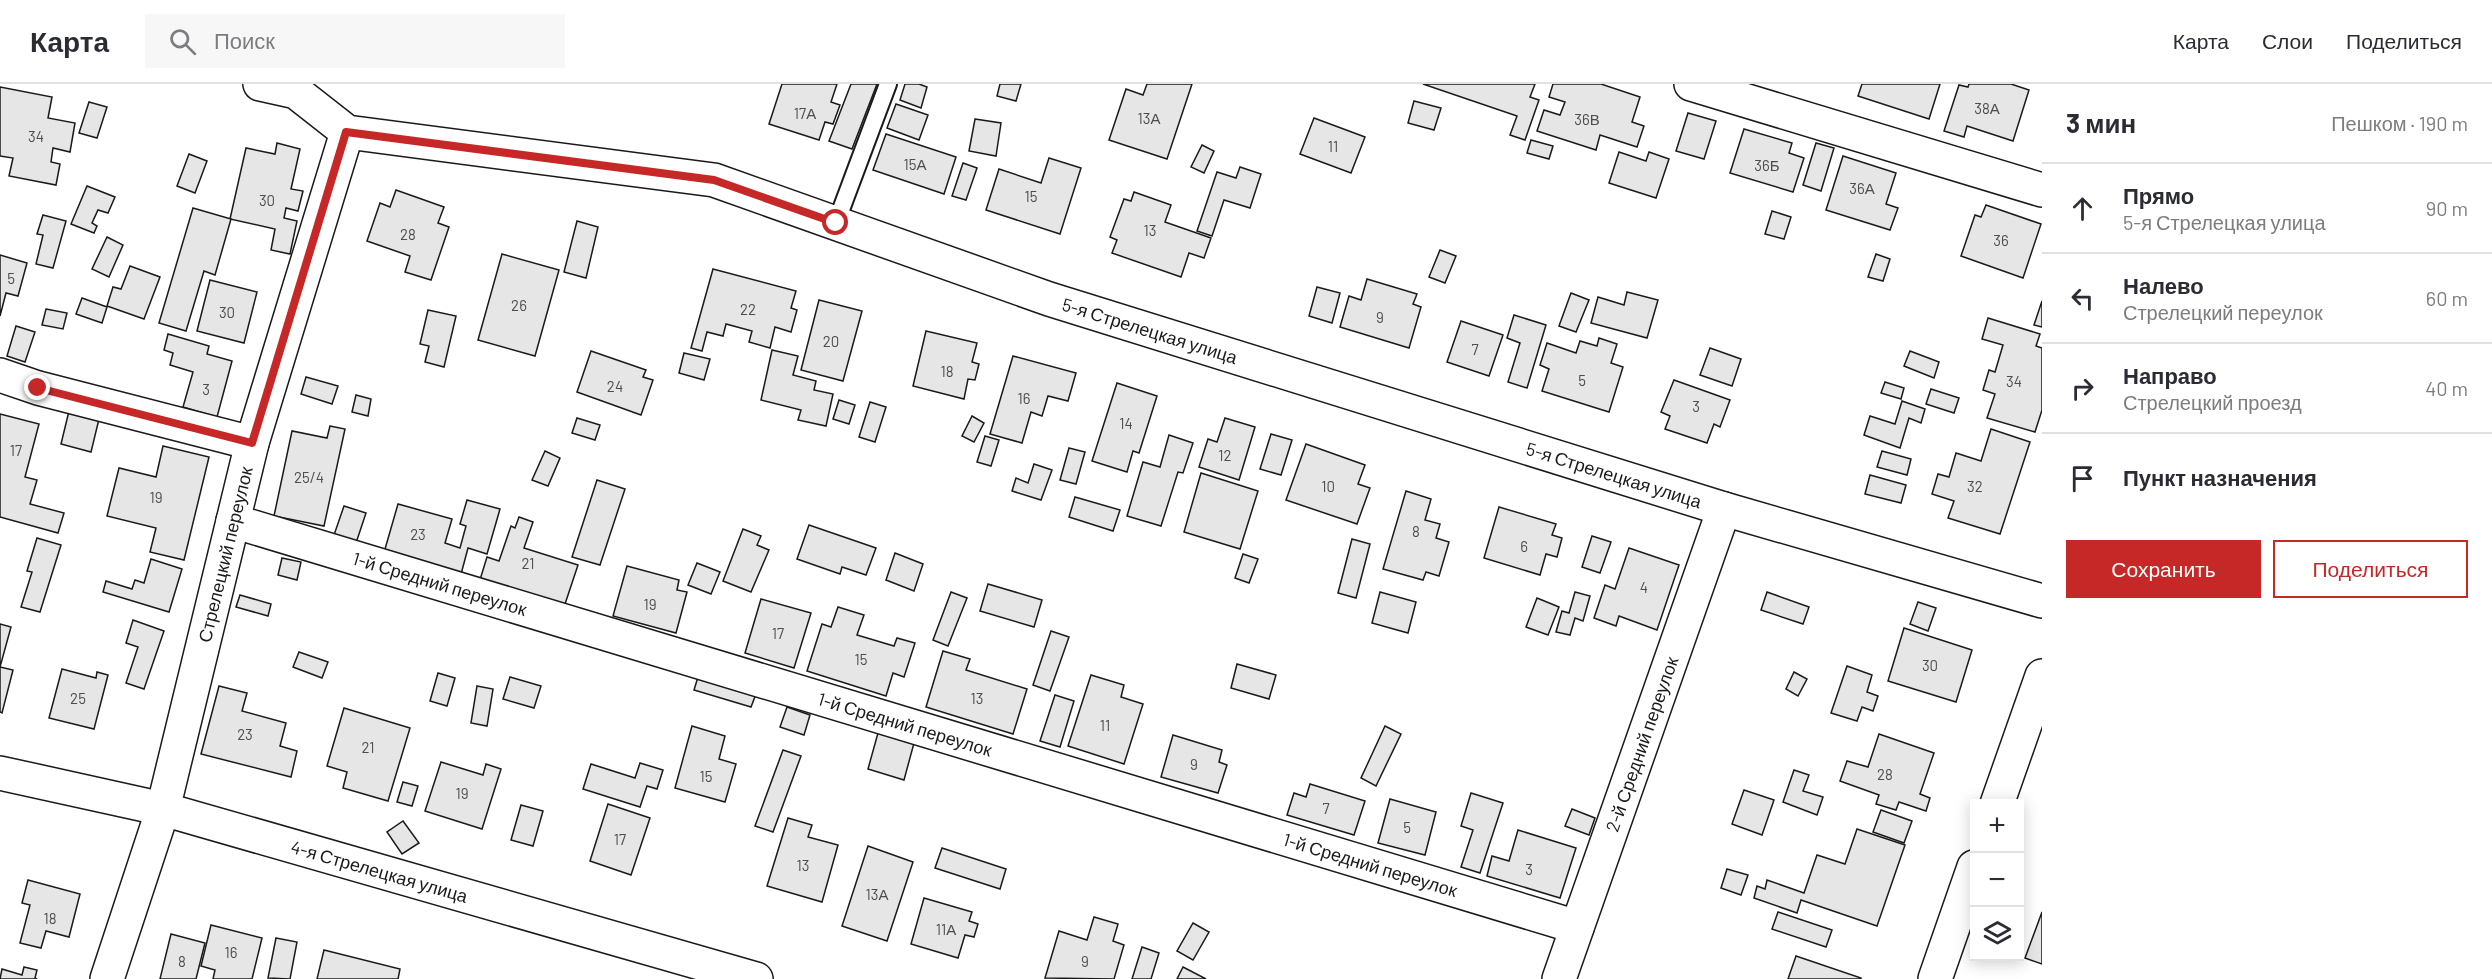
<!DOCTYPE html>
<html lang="ru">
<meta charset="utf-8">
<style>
:root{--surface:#fff;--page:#f7f7f7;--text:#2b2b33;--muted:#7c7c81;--line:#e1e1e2;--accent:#c62828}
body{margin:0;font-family:Barlow,sans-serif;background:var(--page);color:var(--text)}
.controls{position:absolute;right:18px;bottom:18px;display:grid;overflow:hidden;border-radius:0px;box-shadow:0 3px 15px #0003}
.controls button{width:54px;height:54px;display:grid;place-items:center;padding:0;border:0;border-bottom:2px solid var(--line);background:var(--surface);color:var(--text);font:30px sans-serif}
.stop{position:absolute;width:18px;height:18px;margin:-14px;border:4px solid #c62828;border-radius:50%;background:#fff}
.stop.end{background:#c62828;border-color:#fff;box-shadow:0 2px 6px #0008}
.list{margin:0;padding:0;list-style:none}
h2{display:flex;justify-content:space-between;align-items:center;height:78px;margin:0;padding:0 24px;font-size:26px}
h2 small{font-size:20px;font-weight:400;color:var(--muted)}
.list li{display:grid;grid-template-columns:39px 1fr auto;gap:18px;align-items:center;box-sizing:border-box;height:90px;padding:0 24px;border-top:2px solid var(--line)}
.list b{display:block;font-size:22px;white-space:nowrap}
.list p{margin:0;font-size:20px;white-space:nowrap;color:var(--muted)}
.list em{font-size:20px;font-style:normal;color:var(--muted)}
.actions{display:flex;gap:12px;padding:18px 24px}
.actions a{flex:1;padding:14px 0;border:2px solid var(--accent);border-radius:0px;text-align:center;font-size:21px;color:var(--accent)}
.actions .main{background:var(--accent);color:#fff}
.icon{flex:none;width:33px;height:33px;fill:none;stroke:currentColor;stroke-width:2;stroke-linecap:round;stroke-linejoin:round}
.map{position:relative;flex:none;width:2042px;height:895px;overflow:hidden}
header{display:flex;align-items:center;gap:36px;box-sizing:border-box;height:84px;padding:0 30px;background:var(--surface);border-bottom:2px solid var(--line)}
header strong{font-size:28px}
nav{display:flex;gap:33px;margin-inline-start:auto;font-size:21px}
.search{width:420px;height:54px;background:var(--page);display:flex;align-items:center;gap:15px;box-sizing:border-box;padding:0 21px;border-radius:0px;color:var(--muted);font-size:22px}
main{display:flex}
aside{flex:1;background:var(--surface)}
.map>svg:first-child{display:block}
.building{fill:#e6e6e6;stroke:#1a1a1a;stroke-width:1.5}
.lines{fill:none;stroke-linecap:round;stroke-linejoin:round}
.lane-casing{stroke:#1a1a1a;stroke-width:20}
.street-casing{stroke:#1a1a1a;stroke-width:36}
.lane{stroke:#fff;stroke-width:16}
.street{stroke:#fff;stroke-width:33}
.route{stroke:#c62828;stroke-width:8}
.labels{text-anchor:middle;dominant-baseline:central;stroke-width:4.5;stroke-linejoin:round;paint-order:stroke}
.number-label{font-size:15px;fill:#4d4d4d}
.street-label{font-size:18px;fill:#1a1a1a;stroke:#fff}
</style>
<header>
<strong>Карта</strong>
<div class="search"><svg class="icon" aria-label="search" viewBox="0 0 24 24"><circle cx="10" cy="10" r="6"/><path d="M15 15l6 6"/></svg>Поиск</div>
<nav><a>Карта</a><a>Слои</a><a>Поделиться</a></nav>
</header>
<main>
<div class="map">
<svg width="2042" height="895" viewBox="0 0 2042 895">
<rect width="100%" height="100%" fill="#fff"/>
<g class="building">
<path d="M782 0H837L831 18 840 21 833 40 825 38 819 56 769 40Z"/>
<path d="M851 0H877L852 65 829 57Z"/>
<path d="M905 0H919L927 3 921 24 900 16Z"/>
<path d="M1000 0H1021L1016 17 997 12Z"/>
<path d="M1147 0H1192L1167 75 1109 56 1126 5 1143 11Z"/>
<path d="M1423 0H1535L1530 13 1539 16 1525 56 1510 51 1517 32Z"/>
<path d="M1553 0H1601L1640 13 1632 38 1644 42 1637 63 1600 51 1596 66 1537 47 1544 26 1560 31 1565 18 1549 13Z"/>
<path d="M1862 0H1940L1929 35 1858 12Z"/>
<path d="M1969 0H2011L2029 6 2013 57 1967 42 1964 53 1944 47 1959 1 1968 3Z"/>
<path d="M0 3 52 13 48 34 75 39 70 68 53 64 51 78 60 80 56 101 9 92 13 74 0 72Z"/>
<path d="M1414 17 1441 24 1434 46 1408 39Z"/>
<path d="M89 18 107 23 97 54 79 49Z"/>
<path d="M896 20 928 31 919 56 887 44Z"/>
<path d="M1688 29 1716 37 1704 75 1676 67Z"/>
<path d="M1314 34 1365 53 1351 89 1300 70Z"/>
<path d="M975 35 1001 39 996 72 969 67Z"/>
<path d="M1744 45 1792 59 1789 69 1804 74 1793 108 1730 89Z"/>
<path d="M886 50 956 73 944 110 873 86Z"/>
<path d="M1531 56 1553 62 1549 75 1527 69Z"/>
<path d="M277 59 300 65 291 105 303 107 298 127 286 124 284 134 297 137 290 170 271 166 275 145 230 135 246 64 275 70Z"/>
<path d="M1816 59 1834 64 1821 107 1803 101Z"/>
<path d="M1202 61 1214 67 1204 89 1191 83Z"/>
<path d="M1619 68 1646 77 1649 68 1669 75 1656 114 1609 99Z"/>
<path d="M189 70 207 77 195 109 177 102Z"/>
<path d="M1843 72 1896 89 1886 120 1898 124 1890 146 1826 126Z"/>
<path d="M1049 74 1081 84 1060 150 986 126 999 85 1041 99Z"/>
<path d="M963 79 977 84 966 116 952 112Z"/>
<path d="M1240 83 1261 90 1250 124 1224 116 1212 152 1197 147 1217 88 1236 94Z"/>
<path d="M87 102 115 113 108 129 98 126 92 139 97 142 94 149 71 140Z"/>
<path d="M396 106 444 123 438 139 449 143 431 196 405 188 410 172 367 157 380 119 390 123Z"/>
<path d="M1134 108 1171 121 1165 138 1211 154 1204 174 1189 169 1181 193 1112 169 1117 156 1110 153 1124 115 1131 117Z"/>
<path d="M1986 121 2041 140 2023 194 1961 172 1975 131 1981 133Z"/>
<path d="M193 124 231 135 215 191 204 187 186 247 159 239Z"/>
<path d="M1772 127 1791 133 1784 155 1765 150Z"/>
<path d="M43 131 66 137 53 184 36 180 43 151 37 150Z"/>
<path d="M577 137 598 143 586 194 564 188Z"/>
<path d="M107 153 123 161 109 193 92 185Z"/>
<path d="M1440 166 1456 172 1445 199 1429 193Z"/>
<path d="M502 170 559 186 535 272 478 256Z"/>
<path d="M1876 170 1890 175 1883 197 1868 193Z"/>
<path d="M0 171 27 179 18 212 6 209 0 232Z"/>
<path d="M130 182 160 193 144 235 107 222 113 203 121 205Z"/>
<path d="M713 185 796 207 791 224 797 226 791 248 775 243 770 264 749 258 752 247 726 240 723 252 707 248 702 267 691 264Z"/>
<path d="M1367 195 1417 210 1413 220 1421 223 1409 264 1340 243 1349 212 1361 216Z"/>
<path d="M210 196 257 208 244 259 197 247Z"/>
<path d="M1317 203 1340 209 1332 239 1309 232Z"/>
<path d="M1627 208 1658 216 1647 254 1591 239 1598 213 1624 221Z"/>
<path d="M1571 209 1589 216 1576 248 1559 242Z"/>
<path d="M82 214 107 223 102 239 76 230Z"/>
<path d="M819 216 862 227 843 297 801 286Z"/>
<path d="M2042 217V243L2034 241Z"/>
<path d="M46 225 67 229 63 245 42 241Z"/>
<path d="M428 226 456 232 444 283 425 278 429 262 420 260Z"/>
<path d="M1514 231 1546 241 1527 304 1508 298 1520 259 1507 254Z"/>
<path d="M1988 234 2040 250 2036 262 2042 264V326L2035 348 1987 334 1995 310 1983 306 1989 286 1995 288 2003 261 1982 255Z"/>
<path d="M1461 237 1503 251 1489 292 1447 278Z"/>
<path d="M16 242 35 248 25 278 7 272Z"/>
<path d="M926 247 977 259 972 278 979 280 975 296 968 295 964 315 913 302Z"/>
<path d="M168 250 209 262 207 270 232 277 217 333 183 323 193 288 170 281 173 269 164 266Z"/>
<path d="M1599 254 1617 260 1611 279 1623 283 1609 328 1542 307 1549 285 1540 281 1547 259 1576 269 1580 257 1597 262Z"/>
<path d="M1710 264 1741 275 1732 302 1700 291Z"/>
<path d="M772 266 798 272 793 291 816 297 814 306 833 310 826 342 798 336 801 326 761 316Z"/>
<path d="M591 267 646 286 643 293 653 296 641 331 577 308Z"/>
<path d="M1910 267 1939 278 1934 294 1904 282Z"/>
<path d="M684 269 710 275 704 296 679 289Z"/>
<path d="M1013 272 1076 289 1068 317 1048 312 1042 332 1031 328 1022 359 990 350Z"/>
<path d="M306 293 338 302 332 320 301 310Z"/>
<path d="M1674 296 1730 316 1720 343 1714 340 1707 359 1665 345 1670 332 1661 328Z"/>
<path d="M1885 298 1904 304 1901 315 1881 309Z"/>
<path d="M1117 299 1157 312 1139 369 1133 367 1127 388 1092 377Z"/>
<path d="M1931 305 1959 314 1954 329 1926 320Z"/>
<path d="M356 311 371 315 368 332 352 328Z"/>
<path d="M839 316 855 321 849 340 833 335Z"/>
<path d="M1902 317 1925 325 1921 339 1909 334 1900 364 1864 351 1870 332 1895 340Z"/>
<path d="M870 318 886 323 875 358 859 353Z"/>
<path d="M69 327 99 335 91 368 61 360Z"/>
<path d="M0 330 39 340 25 393 37 396 30 420 64 429 58 449 0 433Z"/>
<path d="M972 332 984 339 974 358 962 352Z"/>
<path d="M577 334 600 341 595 356 572 349Z"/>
<path d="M1225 334 1255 343 1239 396 1199 383 1208 355 1217 358Z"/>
<path d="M330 342 345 345 324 442 274 432 292 347 327 354Z"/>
<path d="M1991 345 2030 358 2000 450 1948 434 1954 417 1932 410 1938 390 1949 393 1956 369 1981 377Z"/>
<path d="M1271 350 1292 356 1281 391 1260 385Z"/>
<path d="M1169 351 1193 359 1183 389 1178 388 1161 442 1127 432 1143 378 1160 383Z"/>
<path d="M985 352 999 356 991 382 977 378Z"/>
<path d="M1306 360 1365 381 1358 400 1370 404 1357 440 1286 416Z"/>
<path d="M163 362 209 373 184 476 150 468 156 444 107 432 119 384 156 393Z"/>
<path d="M1069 364 1085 368 1076 400 1060 396Z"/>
<path d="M545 367 560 374 548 402 532 396Z"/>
<path d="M1882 367 1911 375 1907 391 1877 383Z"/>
<path d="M1034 380 1052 386 1041 416 1012 407 1016 394 1028 399Z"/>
<path d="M1201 389 1258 407 1240 465 1184 448Z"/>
<path d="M1870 391 1906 401 1901 419 1865 410Z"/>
<path d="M597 396 625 405 600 481 572 473Z"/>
<path d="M1406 407 1431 415 1425 436 1440 440 1436 454 1449 458 1439 492 1426 488 1423 496 1383 485Z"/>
<path d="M1075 413 1120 426 1113 447 1069 433Z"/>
<path d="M467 416 500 425 487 470 468 464 460 494 383 472 398 420 452 435 445 459 460 464 466 442 460 440Z"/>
<path d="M344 422 366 429 356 459 334 451Z"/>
<path d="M1499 423 1556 440 1552 451 1562 454 1557 473 1546 470 1540 491 1484 474Z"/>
<path d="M519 433 533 438 524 464 578 481 563 526 479 499 487 473 499 477 511 442 515 444Z"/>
<path d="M809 441 876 464 866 491 842 483 840 490 797 475Z"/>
<path d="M743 445 761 452 757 461 769 466 751 508 723 497Z"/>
<path d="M1592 452 1611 458 1600 489 1582 483Z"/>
<path d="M37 454 61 461 40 528 21 523 32 488 27 487Z"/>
<path d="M1352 455 1370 460 1356 514 1338 509Z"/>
<path d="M1629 464 1679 481 1657 546 1619 532 1616 542 1594 534 1605 501 1615 505Z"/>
<path d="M895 469 923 480 914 507 886 496Z"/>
<path d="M1243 470 1258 475 1249 499 1235 494Z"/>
<path d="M282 474 301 478 297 496 278 491Z"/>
<path d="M151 475 182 485 169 528 103 508 106 497 132 505 135 496 144 499Z"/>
<path d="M697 479 720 488 711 510 688 501Z"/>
<path d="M627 482 679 496 677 506 687 508 676 549 613 532Z"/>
<path d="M988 500 1042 516 1034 543 980 527Z"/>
<path d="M951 508 967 514 948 562 933 556Z"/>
<path d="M1380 508 1416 518 1408 549 1372 539Z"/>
<path d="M1575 508 1590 512 1583 537 1575 534 1570 551 1556 548 1562 527 1569 529Z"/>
<path d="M1767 508 1809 523 1803 540 1761 526Z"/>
<path d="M240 511 271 520 268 532 236 523Z"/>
<path d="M1537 514 1559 523 1548 551 1526 543Z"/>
<path d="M761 515 811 529 794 584 745 569Z"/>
<path d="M1918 518 1936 524 1928 547 1910 540Z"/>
<path d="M838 523 864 531 857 551 894 562 897 554 915 559 904 593 893 589 886 612 807 587 822 540 831 543Z"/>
<path d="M133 536 164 547 144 605 126 599 138 563 126 559Z"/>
<path d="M0 540 11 543 0 583 13 586 2 629 0 628Z"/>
<path d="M1904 544 1972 566 1956 618 1888 597Z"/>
<path d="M1051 547 1069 553 1050 607 1033 601Z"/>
<path d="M943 567 970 575 966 586 1027 605 1013 650 926 623Z"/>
<path d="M299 568 328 578 322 594 293 583Z"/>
<path d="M1237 580 1276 591 1269 615 1231 604Z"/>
<path d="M1847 582 1872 591 1867 608 1878 612 1873 627 1862 623 1857 637 1831 629Z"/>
<path d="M62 585 96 594 97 588 108 591 94 645 49 634Z"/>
<path d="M1794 588 1807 595 1798 612 1786 605Z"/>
<path d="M438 589 455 594 447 622 430 617Z"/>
<path d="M1091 591 1124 601 1121 613 1143 620 1124 680 1068 662Z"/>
<path d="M510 593 541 602 534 624 503 615Z"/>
<path d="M698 593 756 610 751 623 694 606Z"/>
<path d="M219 602 247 609 242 627 286 639 280 662 297 667 291 693 201 670Z"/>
<path d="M477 602 493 605 487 642 471 639Z"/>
<path d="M1055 611 1074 617 1060 663 1040 657Z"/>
<path d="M787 623 810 631 804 651 780 643Z"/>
<path d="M344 624 410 644 388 717 343 704 347 688 327 682Z"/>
<path d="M692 642 725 652 719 675 736 680 725 718 675 704Z"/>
<path d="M1385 642 1401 650 1376 702 1361 694Z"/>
<path d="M878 649 914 659 904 696 868 685Z"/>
<path d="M1879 650 1934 669 1920 710 1930 714 1926 727 1899 718 1896 726 1876 720 1879 711 1840 697 1847 677 1868 683Z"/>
<path d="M1173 651 1222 666 1219 678 1227 681 1218 709 1161 693Z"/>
<path d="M783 666 801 672 773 748 755 742Z"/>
<path d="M441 678 483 691 486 680 501 685 482 745 425 727Z"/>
<path d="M640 679 663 686 657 705 647 702 640 723 583 705 591 680 635 694Z"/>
<path d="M1794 686 1809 691 1803 707 1823 713 1817 731 1783 718Z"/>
<path d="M403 698 418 702 412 722 397 718Z"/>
<path d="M1310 700 1365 717 1354 751 1287 731 1294 709 1306 713Z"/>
<path d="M1744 706 1774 716 1762 751 1732 740Z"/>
<path d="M1471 709 1503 719 1480 789 1461 783 1473 746 1461 742Z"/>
<path d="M1390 715 1436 728 1425 771 1378 759Z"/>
<path d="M608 720 650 734 631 791 590 777Z"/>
<path d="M521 721 543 727 533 762 511 756Z"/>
<path d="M1572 725 1595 734 1589 751 1565 742Z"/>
<path d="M1881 726 1912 737 1904 759 1873 748Z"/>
<path d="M788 734 812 741 808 753 838 761 822 818 767 802Z"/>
<path d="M403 737 419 759 402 770 387 748Z"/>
<path d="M1857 745 1905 761 1877 842 1801 816 1797 829 1754 814 1757 802 1765 805 1767 796 1804 809 1817 771 1845 780Z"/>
<path d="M1518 746 1576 764 1560 814 1487 792 1492 772 1509 777Z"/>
<path d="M868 762 913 778 887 857 842 842Z"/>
<path d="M942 764 1006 785 1000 805 935 784Z"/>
<path d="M1727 785 1748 791 1741 811 1721 804Z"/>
<path d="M28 796 80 810 69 853 46 847 41 864 20 859 30 821 22 819Z"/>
<path d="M924 814 972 828 969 837 978 840 974 853 965 851 958 874 911 860Z"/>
<path d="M1778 828 1832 846 1826 863 1772 845Z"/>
<path d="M2042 828V880L2025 874Z"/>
<path d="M1094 833 1118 840 1113 857 1124 861 1114 895 1045 894 1059 847 1087 856Z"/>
<path d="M1193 839 1209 848 1193 876 1177 867Z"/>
<path d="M211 841 262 854 252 895H213L215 886 201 882Z"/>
<path d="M171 850 205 859 196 895H160Z"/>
<path d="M276 854 297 858 290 895 268 894Z"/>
<path d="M1142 863 1159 869 1151 895H1132Z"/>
<path d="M324 866 400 885 398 895H317Z"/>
<path d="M1796 872 1861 894V895H1788Z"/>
<path d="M24 883 37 886 35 894 37 895H0L2 885 22 891Z"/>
<path d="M1183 883 1206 895H1177Z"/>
</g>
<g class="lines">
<defs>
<path id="lane" d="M836 139 888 0"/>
<g id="street">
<path id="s1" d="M260 0 296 8 347 48 714 96 1049 215 1724 425 2042 517"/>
<path d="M1691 0 2042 106"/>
<path d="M0 291 38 304 252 359"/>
<path id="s2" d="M233 437 1577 843"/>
<path id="s3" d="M0 689 163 725 756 895"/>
<path d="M1997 720 2042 592"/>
<path id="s4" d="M107 895 163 725 252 359 347 48"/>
<path id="s5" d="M1559 895 1724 425"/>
<path d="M1935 895 1974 783"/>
</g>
</defs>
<use href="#lane" class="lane-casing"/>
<use href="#street" class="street-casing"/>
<use href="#lane" class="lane"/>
<use href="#street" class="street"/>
</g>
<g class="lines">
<path class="route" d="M38 304 252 359 346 48 714 96 836 139"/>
</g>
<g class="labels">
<g class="number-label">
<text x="1987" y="24">38А</text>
<text x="805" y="29">17А</text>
<text x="1149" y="34">13А</text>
<text x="1587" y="35">36В</text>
<text x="36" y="52">34</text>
<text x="1333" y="62">11</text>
<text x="915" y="80">15А</text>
<text x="1767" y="81">36Б</text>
<text x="1862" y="104">36А</text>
<text x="1031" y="112">15</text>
<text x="267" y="116">30</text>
<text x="1150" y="146">13</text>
<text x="408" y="150">28</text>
<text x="2001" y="156">36</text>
<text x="11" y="194">5</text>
<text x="519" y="221">26</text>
<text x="748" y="225">22</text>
<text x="227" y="228">30</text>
<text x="1380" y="233">9</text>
<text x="831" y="257">20</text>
<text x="1475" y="265">7</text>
<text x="947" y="287">18</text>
<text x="1582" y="296">5</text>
<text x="2014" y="297">34</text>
<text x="615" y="302">24</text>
<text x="206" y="305">3</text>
<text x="1024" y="314">16</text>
<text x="1696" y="322">3</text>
<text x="1126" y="339">14</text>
<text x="16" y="366">17</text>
<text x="1225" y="371">12</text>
<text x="309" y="393">25/4</text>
<text x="1328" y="402">10</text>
<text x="1975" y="402">32</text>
<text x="156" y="413">19</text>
<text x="1416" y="447">8</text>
<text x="418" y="450">23</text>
<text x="1524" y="462">6</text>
<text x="528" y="479">21</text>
<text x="1644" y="503">4</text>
<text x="650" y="520">19</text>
<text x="778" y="549">17</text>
<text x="861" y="575">15</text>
<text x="1930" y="581">30</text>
<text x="78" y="614">25</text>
<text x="977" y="614">13</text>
<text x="1105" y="641">11</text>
<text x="245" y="650">23</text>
<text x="368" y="663">21</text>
<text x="1194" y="680">9</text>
<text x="1885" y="690">28</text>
<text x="706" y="692">15</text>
<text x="462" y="709">19</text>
<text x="1326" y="724">7</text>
<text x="1407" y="743">5</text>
<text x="620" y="755">17</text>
<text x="803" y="781">13</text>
<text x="1529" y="785">3</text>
<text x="877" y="810">13А</text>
<text x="50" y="834">18</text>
<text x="946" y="845">11А</text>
<text x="231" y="868">16</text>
<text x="182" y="877">8</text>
<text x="1085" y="877">9</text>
</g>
<g class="street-label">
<text stroke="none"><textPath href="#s1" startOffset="933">5-я Стрелецкая улица</textPath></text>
<text stroke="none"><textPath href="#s1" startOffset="1419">5-я Стрелецкая улица</textPath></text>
<text stroke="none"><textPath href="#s4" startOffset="441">Стрелецкий переулок</textPath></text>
<text stroke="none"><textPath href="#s2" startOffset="216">1-й Средний переулок</textPath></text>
<text stroke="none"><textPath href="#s2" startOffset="702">1-й Средний переулок</textPath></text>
<text stroke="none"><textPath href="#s5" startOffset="249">2-й Средний переулок</textPath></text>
<text stroke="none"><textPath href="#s2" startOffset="1188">1-й Средний переулок</textPath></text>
<text stroke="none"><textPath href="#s3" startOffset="392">4-я Стрелецкая улица</textPath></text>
</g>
</g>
</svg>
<div class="controls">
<button>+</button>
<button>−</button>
<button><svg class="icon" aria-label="layers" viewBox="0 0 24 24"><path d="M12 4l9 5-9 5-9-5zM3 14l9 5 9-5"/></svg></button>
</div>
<div class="stop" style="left:836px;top:139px"></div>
<div class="stop end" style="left:38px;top:304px"></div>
</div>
<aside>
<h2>3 мин<small>Пешком · 190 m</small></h2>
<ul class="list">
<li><svg class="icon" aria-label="ahead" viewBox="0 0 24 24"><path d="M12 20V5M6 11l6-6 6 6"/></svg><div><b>Прямо</b><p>5-я Стрелецкая улица</p></div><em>90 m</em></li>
<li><svg class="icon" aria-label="left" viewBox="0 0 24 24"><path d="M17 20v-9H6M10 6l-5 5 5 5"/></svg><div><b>Налево</b><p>Стрелецкий переулок</p></div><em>60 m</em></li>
<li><svg class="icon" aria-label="right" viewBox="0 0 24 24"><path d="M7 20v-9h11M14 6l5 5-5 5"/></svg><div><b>Направо</b><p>Стрелецкий проезд</p></div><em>40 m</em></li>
<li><svg class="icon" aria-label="arrive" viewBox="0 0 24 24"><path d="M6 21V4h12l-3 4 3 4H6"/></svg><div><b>Пункт назначения</b></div></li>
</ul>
<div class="actions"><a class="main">Сохранить</a><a>Поделиться</a></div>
</aside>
</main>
